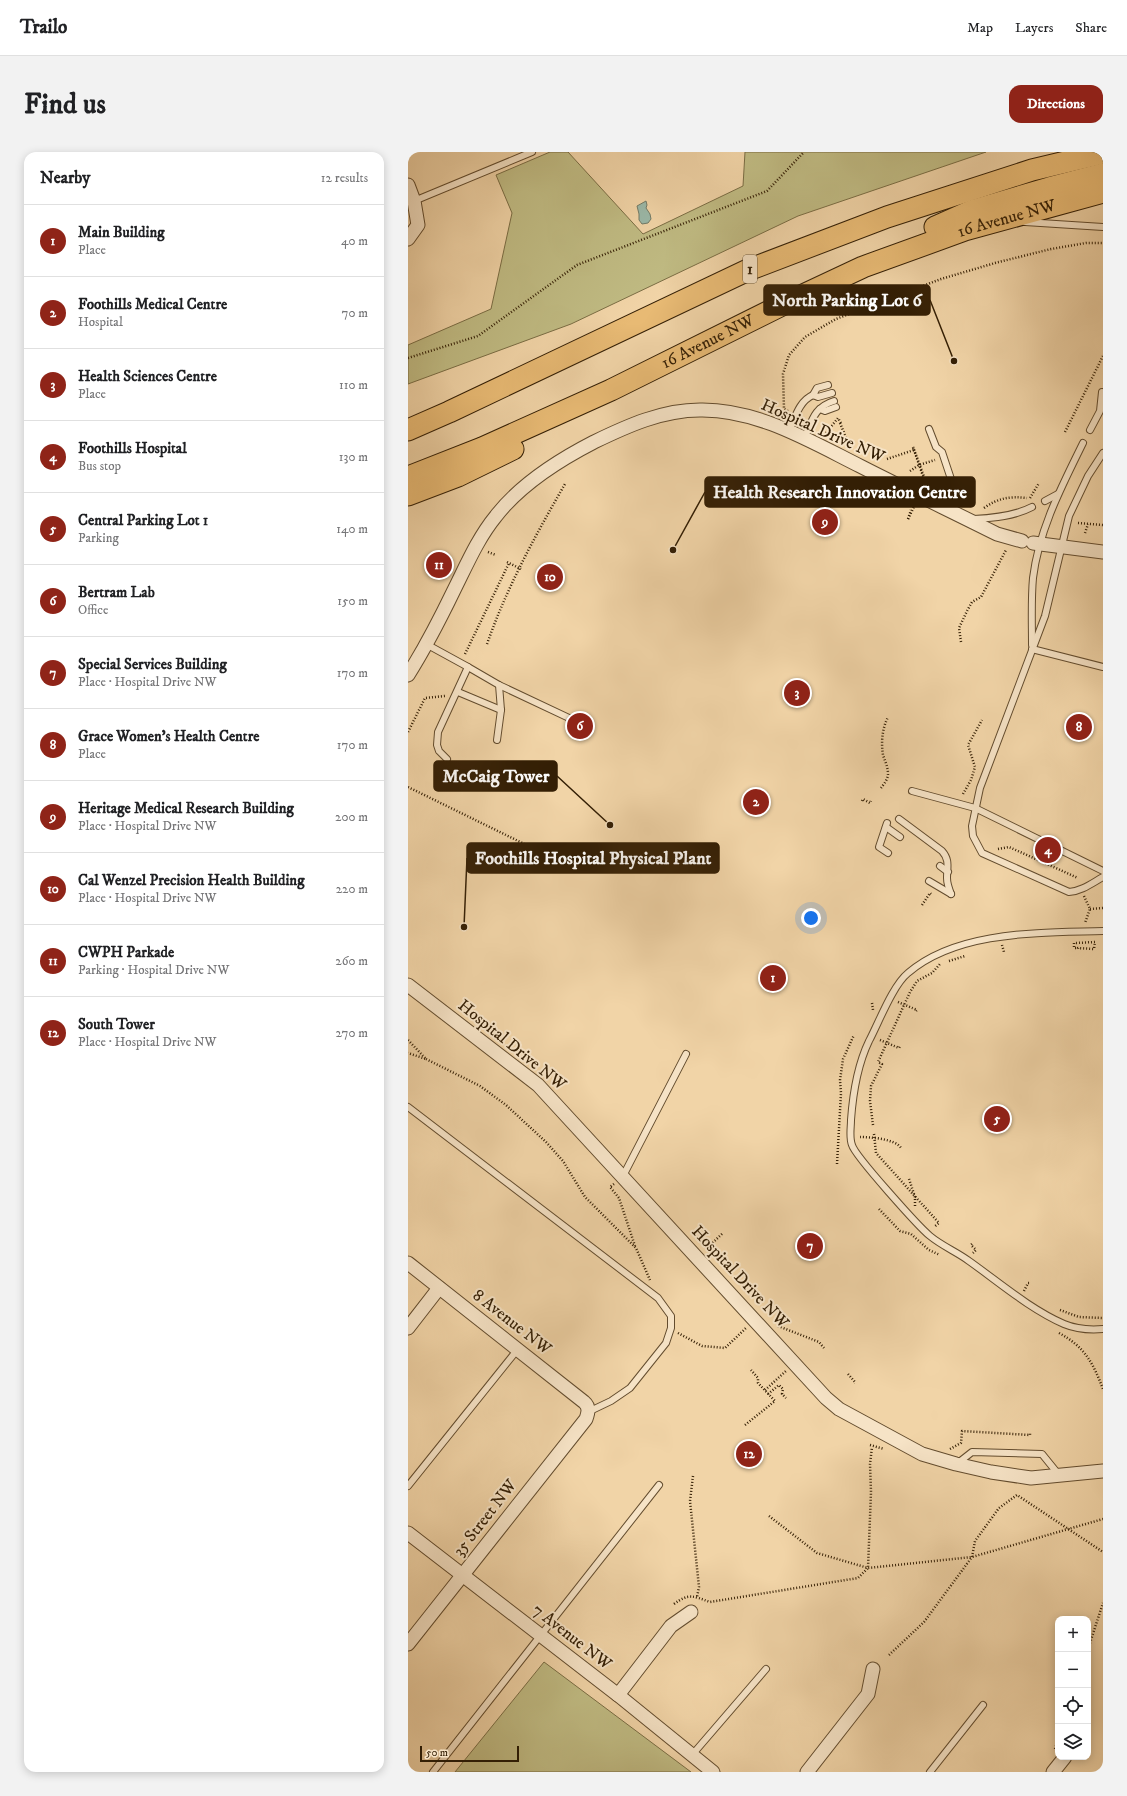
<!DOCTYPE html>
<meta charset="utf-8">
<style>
:root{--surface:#fff;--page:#f2f2f2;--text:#202124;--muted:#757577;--line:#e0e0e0;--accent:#8f2418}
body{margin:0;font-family:"IM FELL DW Pica",serif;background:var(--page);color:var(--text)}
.controls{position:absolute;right:12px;bottom:12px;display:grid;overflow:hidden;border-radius:8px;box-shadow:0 2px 10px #0003}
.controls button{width:36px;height:36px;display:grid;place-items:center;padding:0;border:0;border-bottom:1px solid var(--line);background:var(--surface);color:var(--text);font:20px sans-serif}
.scale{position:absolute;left:12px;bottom:10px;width:99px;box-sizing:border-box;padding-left:4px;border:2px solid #341f05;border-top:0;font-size:11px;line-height:14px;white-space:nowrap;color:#341f05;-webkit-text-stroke:3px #f6e3c6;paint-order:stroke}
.you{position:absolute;left:403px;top:766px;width:14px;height:14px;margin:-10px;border:3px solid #fff;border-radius:50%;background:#1a73e8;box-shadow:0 0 0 6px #1a73e833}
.badge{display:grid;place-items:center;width:26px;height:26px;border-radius:50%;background:var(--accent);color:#fff;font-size:13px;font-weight:700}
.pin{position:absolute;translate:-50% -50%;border:2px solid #fff;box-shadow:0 1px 4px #0006}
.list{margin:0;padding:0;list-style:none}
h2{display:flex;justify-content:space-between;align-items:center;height:52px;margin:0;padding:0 16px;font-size:17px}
h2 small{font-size:13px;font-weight:400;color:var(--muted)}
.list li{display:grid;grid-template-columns:26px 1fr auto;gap:12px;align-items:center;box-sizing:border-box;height:72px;padding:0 16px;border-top:1px solid var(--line)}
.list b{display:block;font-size:15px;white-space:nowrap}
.list p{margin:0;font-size:13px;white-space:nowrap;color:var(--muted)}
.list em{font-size:13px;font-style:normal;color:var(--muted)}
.icon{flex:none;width:22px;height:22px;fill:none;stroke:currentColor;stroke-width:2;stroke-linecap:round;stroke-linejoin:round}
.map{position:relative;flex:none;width:695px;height:1620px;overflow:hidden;border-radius:12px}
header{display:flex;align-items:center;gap:24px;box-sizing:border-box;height:56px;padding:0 20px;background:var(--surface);border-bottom:1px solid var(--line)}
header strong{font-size:19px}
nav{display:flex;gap:22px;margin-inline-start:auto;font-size:14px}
.intro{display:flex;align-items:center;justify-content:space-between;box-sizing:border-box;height:96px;padding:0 24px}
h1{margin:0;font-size:28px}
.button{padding:10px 18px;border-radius:12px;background:var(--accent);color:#fff;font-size:14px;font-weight:700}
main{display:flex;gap:24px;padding:0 24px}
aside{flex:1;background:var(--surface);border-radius:12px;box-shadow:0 2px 10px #0003}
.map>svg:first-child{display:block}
.green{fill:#c0bb83;stroke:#7a6d44}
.water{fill:#9bb8a8;stroke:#727b67}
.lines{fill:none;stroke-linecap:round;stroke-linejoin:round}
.service-casing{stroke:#634c2e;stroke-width:8}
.minor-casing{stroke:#634c2e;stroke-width:15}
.trunk-casing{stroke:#341f05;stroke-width:23}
.path{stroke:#341f05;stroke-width:2.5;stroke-dasharray:1 2;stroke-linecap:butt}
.service{stroke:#f6e3c6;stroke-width:6}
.minor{stroke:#f6e3c6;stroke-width:13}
.trunk{stroke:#e8ba74;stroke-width:21}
.path-bridge{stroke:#341f05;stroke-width:2.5;stroke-dasharray:1 2;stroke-linecap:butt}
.labels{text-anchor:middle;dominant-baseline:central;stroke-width:4;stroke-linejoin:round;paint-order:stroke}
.shield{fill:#f6e3c6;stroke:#6e5a3f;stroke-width:1}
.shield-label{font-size:16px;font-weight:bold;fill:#341f05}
.street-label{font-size:17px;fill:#341f05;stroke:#f6e3c6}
.leader{fill:none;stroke:#341f05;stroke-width:1.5}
.callout-dot{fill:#341f05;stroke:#f6e3c6;stroke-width:1.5}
.callout{fill:#341f05;stroke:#341f05;stroke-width:1.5}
.callout-label{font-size:18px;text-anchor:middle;font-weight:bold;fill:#fff}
</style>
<header>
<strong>Trailo</strong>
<nav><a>Map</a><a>Layers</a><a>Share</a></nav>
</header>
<div class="intro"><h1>Find us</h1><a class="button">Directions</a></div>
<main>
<aside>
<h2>Nearby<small>12 results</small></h2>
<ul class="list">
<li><span class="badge">1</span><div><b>Main Building</b><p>Place</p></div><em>40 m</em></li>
<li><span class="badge">2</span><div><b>Foothills Medical Centre</b><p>Hospital</p></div><em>70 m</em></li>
<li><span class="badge">3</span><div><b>Health Sciences Centre</b><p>Place</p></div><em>110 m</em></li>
<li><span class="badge">4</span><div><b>Foothills Hospital</b><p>Bus stop</p></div><em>130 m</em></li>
<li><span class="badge">5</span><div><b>Central Parking Lot 1</b><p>Parking</p></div><em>140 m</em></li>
<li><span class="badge">6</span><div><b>Bertram Lab</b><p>Office</p></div><em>150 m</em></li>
<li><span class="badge">7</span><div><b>Special Services Building</b><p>Place · Hospital Drive NW</p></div><em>170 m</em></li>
<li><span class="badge">8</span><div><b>Grace Women's Health Centre</b><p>Place</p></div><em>170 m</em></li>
<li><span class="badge">9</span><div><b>Heritage Medical Research Building</b><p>Place · Hospital Drive NW</p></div><em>200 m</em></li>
<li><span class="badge">10</span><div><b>Cal Wenzel Precision Health Building</b><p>Place · Hospital Drive NW</p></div><em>220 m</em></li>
<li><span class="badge">11</span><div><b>CWPH Parkade</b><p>Parking · Hospital Drive NW</p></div><em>260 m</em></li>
<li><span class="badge">12</span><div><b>South Tower</b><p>Place · Hospital Drive NW</p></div><em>270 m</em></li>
</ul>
</aside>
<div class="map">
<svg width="695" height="1620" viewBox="0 0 695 1620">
<rect width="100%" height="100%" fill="#f1d4a7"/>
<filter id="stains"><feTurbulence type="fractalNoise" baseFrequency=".005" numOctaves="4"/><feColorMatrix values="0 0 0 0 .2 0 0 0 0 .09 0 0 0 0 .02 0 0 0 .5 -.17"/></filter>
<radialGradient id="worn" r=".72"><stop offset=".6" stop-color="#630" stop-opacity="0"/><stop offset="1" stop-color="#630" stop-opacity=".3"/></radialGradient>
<g class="green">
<path d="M142 0H160L235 82 335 34 337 0H578L390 64 163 172 0 232V193L83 157 104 61 88 23Z"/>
<path d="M136 1510 283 1620H47Z"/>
</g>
<path class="water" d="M238 49 239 53 238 56 242 62 243 67 240 71 234 72 231 68V62L229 54Z"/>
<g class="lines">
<defs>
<g id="service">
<path d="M6 49 124 0"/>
<path d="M617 70 695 75"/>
<path d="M405 243 409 236 420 233"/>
<path d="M412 257 417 259 428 255"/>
<path d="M521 277 528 295 534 300 545 333"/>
<path d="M682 278 692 259 694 240"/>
<path d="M381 279C387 266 391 249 405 243L410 245 424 241"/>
<path d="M396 287C404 269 406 255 426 249"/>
<path d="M695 301 680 324 661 364 637 464 572 636 564 674 565 684 574 701 661 740C674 739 684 731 695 725"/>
<path d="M637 349 650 342"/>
<path d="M566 367C586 366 607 364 624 355"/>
<path d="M18 492 60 515 30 580 29 593 31 599 39 607"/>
<path d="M624 493C624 471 623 448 625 426 631 377 654 334 675 291"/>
<path d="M624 497 695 515"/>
<path d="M60 515 91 533 93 558 89 588"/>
<path d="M91 533 178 574"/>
<path d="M50 540 93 558"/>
<path d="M504 639 567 656 695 719"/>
<path d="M491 667 534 699C542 708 539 715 539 726 539 731 541 737 543 742"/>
<path d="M479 671 471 695 480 701"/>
<path d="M478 675 492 685"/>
<path d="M532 714 540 720"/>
<path d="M521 729 543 742"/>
<path d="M695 779C633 781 550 778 500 821 485 833 471 870 461 889 449 914 445 940 443 968 443 976 441 985 444 993 447 1004 511 1075 522 1084 534 1094 549 1100 561 1109 592 1131 622 1157 656 1172 668 1177 683 1178 695 1177"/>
<path d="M0 955 250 1146 263 1164V1176L258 1191 222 1236 203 1249 180 1260"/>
<path d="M215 1024 278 902"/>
<path d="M550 1311 564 1300 634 1302 651 1323"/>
<path d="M0 1334 110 1197"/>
<path d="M284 1603 358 1517"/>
<path d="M25 1620 251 1333"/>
<path d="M522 1620 575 1553"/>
</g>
<g id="minor">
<path d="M0 33 6 49 10 73 0 87"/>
<path d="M625 391 695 400"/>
<path d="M0 523C17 496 32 467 46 438 59 412 70 386 88 364 112 333 151 308 186 290 219 274 254 258 292 258 349 257 402 289 452 314 497 337 543 359 589 382L614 389"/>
<path d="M0 833 130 933 418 1246 431 1257 514 1302 548 1312 583 1320 623 1326 695 1319"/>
<path d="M0 1111 176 1250C182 1255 180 1261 178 1267L0 1492"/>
<path d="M0 1176 31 1136"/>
<path d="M0 1381 210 1543 305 1620"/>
<path d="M210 1543 263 1474 283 1460"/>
<path d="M399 1620 460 1542 465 1517"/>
<path d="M645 1620 657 1605"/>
</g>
<g id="trunk">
<path d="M527 75 563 59 641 36 695 22"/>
<path d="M0 278 41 260 340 118 479 65 624 18 695 1"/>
<path id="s1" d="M0 325 74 296 203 238 374 153 455 115 557 78 695 40"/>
<path d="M0 343 50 324 105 297"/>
</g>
</defs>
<use href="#service" class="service-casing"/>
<use href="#minor" class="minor-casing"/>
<use href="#trunk" class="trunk-casing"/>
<g class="path">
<path d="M0 206 70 184 169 113 359 39 396 0"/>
<path d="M380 259 376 257 375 222 381 203 397 185 428 167 533 127 587 111 643 97 678 91H695"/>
<path d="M432 271 441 293"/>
<path d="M657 280 695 204"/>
<path d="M418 281 430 266 433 271"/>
<path d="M506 298 517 330 515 333"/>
<path d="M479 307 506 298 505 295"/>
<path d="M502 319 511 313 527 308"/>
<path d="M522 335 523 333 536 330"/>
<path d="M622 346 631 331"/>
<path d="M576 356C590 346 602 344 619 346"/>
<path d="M500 367 503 358"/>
<path d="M670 371 695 373"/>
<path d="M677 381 680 372"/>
<path d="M80 400 88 403"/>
<path d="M99 410 113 417"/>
<path d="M553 490 551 476 559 459 564 450 573 445 598 398"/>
<path d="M79 492C99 435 127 384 157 332"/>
<path d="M57 502 101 411"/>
<path d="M0 580 17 546 37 544"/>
<path d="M0 635 151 709"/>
<path d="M473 636C476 632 480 627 480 622 480 615 477 609 475 603 473 591 474 577 480 565"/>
<path d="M555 642 563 628 567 615 560 593 574 568"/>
<path d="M454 649 455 647 462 651 463 649"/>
<path d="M590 697 601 695 670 726"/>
<path d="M676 744 682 757 677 771"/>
<path d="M514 753 522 741 523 742"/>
<path d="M682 757 695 756"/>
<path d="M666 791V796H670"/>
<path d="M668 791 687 790 686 797 670 796V798"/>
<path d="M594 793 596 800 597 799"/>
<path d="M541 809 557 804"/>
<path d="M490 850 509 858 508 859"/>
<path d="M464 851 465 858"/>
<path d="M0 888 18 907 0 901"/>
<path d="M472 888 491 896 492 894"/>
<path d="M18 907 72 934 98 953 138 990 155 1009 177 1045 228 1096 242 1128"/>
<path d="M465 973 462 949 463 934 474 912 470 910 502 840 509 829 524 821 532 812"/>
<path d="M466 982 468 1001 531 1071 526 1075"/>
<path d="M452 985C462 985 488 987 493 996"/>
<path d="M429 1012 433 941 432 928 435 907 446 883"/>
<path d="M501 1027 507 1045V1054"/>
<path d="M206 1032 202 1035 211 1046 227 1094"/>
<path d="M471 1057 492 1079 503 1082 521 1098 532 1103"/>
<path d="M564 1092 563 1093 568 1098 565 1101"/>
<path d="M298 1097 315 1081"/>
<path d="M616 1139 620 1131H623"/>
<path d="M652 1158 671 1165 694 1166"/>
<path d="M370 1174 411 1190 416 1196"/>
<path d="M270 1181 294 1194 317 1196 338 1176"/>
<path d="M651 1181C677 1195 685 1211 695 1237"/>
<path d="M440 1222 447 1230 446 1231"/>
<path d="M357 1238 378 1219"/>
<path d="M360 1242 371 1233 375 1237 374 1242 378 1246"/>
<path d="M337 1273 367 1249 350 1231V1226L343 1218"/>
<path d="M462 1293 476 1297"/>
<path d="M542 1297 553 1291 554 1279 622 1283V1281"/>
<path d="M285 1324 282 1349 291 1435 289 1445"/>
<path d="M361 1364 409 1401 460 1416 564 1405 695 1367"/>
<path d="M266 1452C281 1441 285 1444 302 1450L450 1426 460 1416 463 1340 462 1312 464 1295"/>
<path d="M680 1497 695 1451"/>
<path d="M481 1503 516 1470 564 1405 567 1389 591 1356 609 1343 695 1400"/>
<path d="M647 1597 650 1587"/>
</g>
<use href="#service" class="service"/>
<use href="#minor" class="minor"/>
<use href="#trunk" class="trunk"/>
<path class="path-bridge" d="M500 367 518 330 505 295"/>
</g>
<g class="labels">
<rect class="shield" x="335" y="103" width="14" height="28" rx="3"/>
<g class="shield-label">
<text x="342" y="117">1</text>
</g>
<g class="street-label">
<text stroke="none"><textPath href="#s1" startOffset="653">16 Avenue NW</textPath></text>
<text stroke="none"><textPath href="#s1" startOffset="329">16 Avenue NW</textPath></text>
<text transform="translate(415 279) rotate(24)">Hospital Drive NW</text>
<text transform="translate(104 893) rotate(39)">Hospital Drive NW</text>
<text transform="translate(332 1125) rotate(47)">Hospital Drive NW</text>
<text transform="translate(104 1170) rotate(38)">8 Avenue NW</text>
<text transform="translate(77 1366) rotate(-52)">35 Street NW</text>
<text transform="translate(164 1485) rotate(38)">7 Avenue NW</text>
</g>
</g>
<path class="leader" d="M546 209L522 148M265 398L297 340M202 673L149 624M56 775L59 706"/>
<g class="callout-dot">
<circle cx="546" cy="209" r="4"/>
<circle cx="265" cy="398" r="4"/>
<circle cx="202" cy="673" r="4"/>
<circle cx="56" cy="775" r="4"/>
</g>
<g class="callout">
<rect x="356" y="133" width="166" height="30" rx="4"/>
<rect x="297" y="325" width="270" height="30" rx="4"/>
<rect x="26" y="609" width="123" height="30" rx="4"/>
<rect x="59" y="691" width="252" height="30" rx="4"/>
</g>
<g class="callout-label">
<text x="439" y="154">North Parking Lot 6</text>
<text x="432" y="346">Health Research Innovation Centre</text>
<text x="88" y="630">McCaig Tower</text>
<text x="185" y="712">Foothills Hospital Physical Plant</text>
</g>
<rect width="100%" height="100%" filter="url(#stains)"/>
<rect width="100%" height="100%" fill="url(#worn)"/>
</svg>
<div class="controls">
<button>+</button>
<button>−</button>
<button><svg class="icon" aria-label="locate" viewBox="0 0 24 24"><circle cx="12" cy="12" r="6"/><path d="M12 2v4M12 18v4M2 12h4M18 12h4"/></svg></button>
<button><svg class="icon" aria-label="layers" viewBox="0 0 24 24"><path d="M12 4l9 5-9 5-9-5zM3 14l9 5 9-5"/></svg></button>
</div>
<div class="scale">50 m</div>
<div class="you"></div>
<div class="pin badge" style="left:365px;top:826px">1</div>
<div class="pin badge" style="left:348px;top:650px">2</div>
<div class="pin badge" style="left:389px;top:541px">3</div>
<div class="pin badge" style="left:640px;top:698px">4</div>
<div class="pin badge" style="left:589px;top:967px">5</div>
<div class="pin badge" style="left:172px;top:574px">6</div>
<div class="pin badge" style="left:402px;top:1094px">7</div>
<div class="pin badge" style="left:671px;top:575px">8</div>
<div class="pin badge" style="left:417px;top:370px">9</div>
<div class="pin badge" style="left:142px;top:425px">10</div>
<div class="pin badge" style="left:31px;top:413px">11</div>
<div class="pin badge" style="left:341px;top:1302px">12</div>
</div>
</main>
